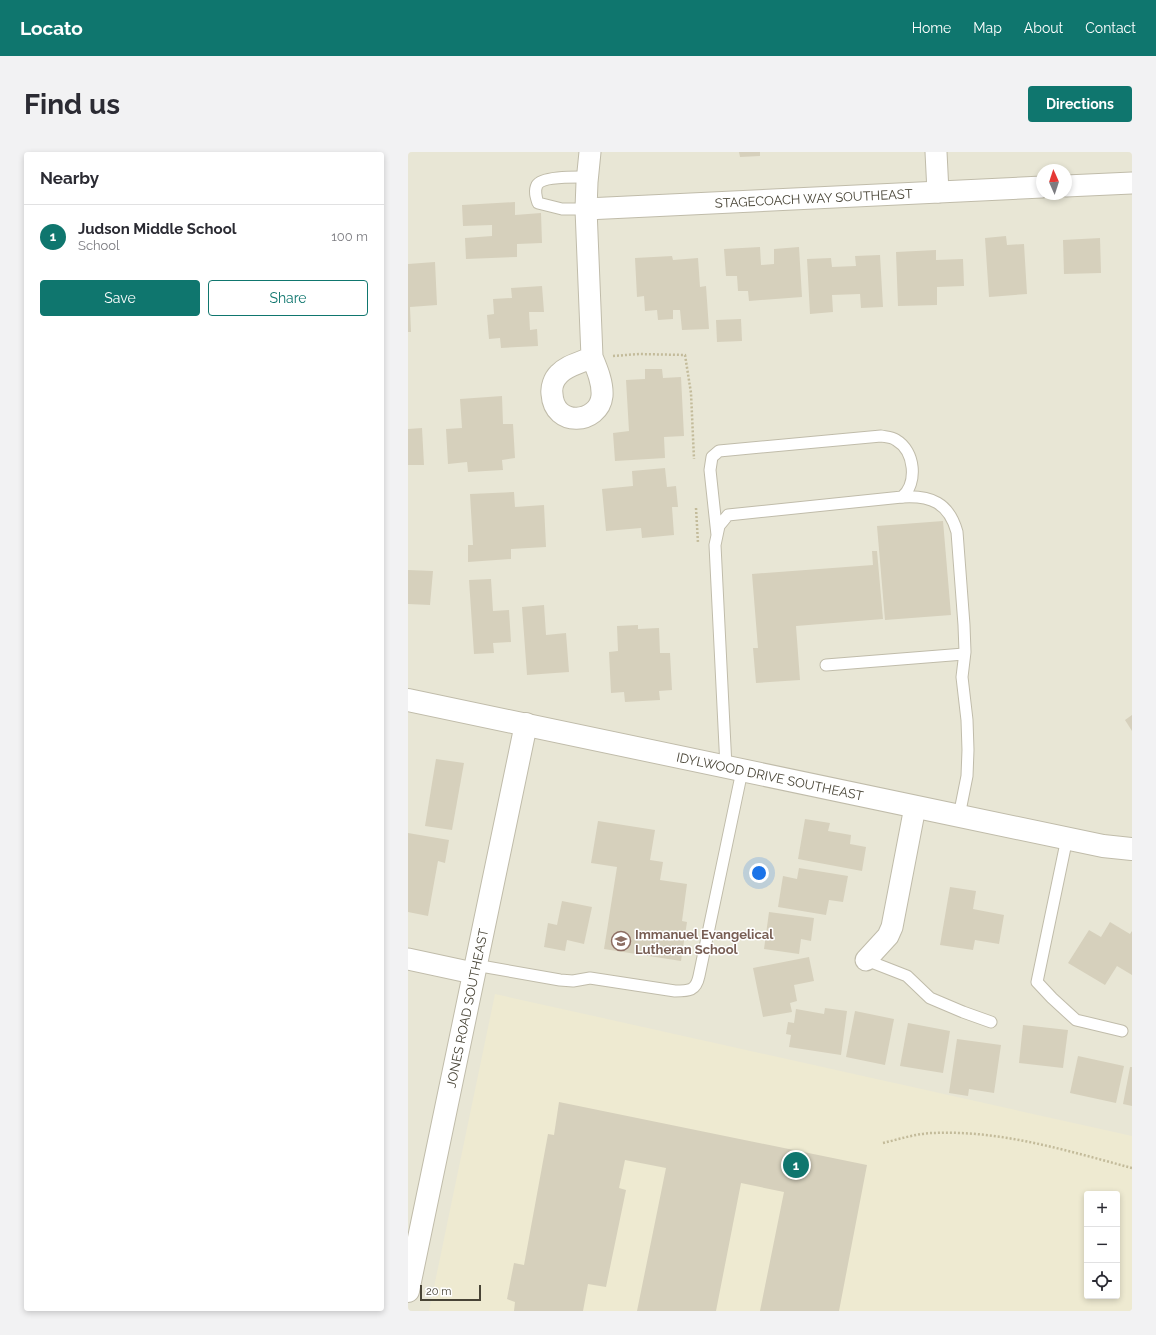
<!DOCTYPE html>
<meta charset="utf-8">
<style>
:root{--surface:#fff;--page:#f2f2f3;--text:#2b2b33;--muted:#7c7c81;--line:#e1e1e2;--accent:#0f766e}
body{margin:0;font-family:Raleway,sans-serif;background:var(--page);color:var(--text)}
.controls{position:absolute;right:12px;bottom:12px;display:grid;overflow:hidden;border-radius:4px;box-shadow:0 2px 6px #0003}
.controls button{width:36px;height:36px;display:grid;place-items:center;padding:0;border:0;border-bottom:1px solid var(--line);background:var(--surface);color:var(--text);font:20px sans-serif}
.compass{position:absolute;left:628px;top:12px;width:36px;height:36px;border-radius:50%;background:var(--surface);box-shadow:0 2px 6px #0003;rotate:357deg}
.scale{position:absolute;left:12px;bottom:10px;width:61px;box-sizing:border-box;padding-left:4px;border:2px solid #484436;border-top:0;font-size:11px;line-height:14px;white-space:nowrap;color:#484436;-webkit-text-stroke:3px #fff;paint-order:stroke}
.you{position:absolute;left:351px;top:721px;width:14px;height:14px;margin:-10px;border:3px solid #fff;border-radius:50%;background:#1a73e8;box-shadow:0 0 0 6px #1a73e833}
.badge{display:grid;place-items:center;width:26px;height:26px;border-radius:50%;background:var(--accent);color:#fff;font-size:13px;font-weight:700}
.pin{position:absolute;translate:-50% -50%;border:2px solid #fff;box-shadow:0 1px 4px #0006}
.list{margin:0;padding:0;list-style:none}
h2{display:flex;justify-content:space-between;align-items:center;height:52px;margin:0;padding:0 16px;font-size:17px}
h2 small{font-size:13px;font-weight:400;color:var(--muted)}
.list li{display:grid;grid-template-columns:26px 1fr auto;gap:12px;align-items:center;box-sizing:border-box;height:64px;padding:0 16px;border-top:1px solid var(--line)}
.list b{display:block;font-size:15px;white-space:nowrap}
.list p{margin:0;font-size:13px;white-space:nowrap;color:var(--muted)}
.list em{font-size:13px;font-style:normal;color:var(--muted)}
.actions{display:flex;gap:8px;padding:12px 16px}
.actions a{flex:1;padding:9px 0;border:1px solid var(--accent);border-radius:4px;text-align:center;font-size:14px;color:var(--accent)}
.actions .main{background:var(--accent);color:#fff}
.icon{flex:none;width:22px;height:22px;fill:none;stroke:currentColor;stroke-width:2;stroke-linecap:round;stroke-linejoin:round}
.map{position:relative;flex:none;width:724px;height:1159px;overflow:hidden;border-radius:4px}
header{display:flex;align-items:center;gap:24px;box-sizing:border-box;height:56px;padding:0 20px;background:var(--accent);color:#fff}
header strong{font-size:19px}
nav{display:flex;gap:22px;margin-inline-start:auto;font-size:14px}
.intro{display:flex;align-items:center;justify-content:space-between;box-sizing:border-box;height:96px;padding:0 24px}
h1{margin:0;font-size:28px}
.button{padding:10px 18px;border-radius:4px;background:var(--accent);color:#fff;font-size:14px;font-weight:700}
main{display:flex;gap:24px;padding:0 24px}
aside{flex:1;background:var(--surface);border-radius:4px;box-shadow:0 2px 6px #0003}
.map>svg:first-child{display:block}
.residential{fill:#e8e6d5;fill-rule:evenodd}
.education{fill:#eeead1;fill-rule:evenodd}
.building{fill:#d6d0bc}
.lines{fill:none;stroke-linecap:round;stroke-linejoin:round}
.service-casing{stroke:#c0bcaa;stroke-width:13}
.minor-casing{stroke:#c0bcaa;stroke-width:23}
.tertiary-casing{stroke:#c0bcaa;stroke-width:24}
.path{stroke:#c3bb9a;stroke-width:2.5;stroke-dasharray:2 2;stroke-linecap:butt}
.service{stroke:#fff;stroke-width:11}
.minor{stroke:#fff;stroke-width:21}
.tertiary{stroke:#fff;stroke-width:22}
.labels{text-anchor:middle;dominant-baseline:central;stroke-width:3;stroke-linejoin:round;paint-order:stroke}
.street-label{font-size:13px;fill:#484436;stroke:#fff}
.education-label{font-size:13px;font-weight:bold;fill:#785e54;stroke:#fff;text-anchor:start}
</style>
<header>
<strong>Locato</strong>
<nav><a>Home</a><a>Map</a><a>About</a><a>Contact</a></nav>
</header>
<div class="intro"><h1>Find us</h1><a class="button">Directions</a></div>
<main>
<aside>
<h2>Nearby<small></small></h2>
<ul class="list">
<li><span class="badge">1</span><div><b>Judson Middle School</b><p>School</p></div><em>100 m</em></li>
</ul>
<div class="actions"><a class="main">Save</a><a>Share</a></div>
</aside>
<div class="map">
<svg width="724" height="1159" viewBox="0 0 724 1159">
<rect width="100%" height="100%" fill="#f4f3e8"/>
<path class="residential" d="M0 0H724V1159H0ZM634 18H658V42H634ZM679 1042H709V1144H679Z"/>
<path class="education" d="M87 842 724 984V1159H21ZM679 1042H709V1144H679Z"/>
<g class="building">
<path d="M331 0H352V4L332 5Z"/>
<path d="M107 50V63L133 61 134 91 109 92V105L58 107 57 86 84 84V73L55 74 54 53Z"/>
<path d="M598 84 599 93 616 92 619 142 581 145 577 86Z"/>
<path d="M692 86 693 121 656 122 655 88Z"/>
<path d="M352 95 353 113 366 112V97L391 95 394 145 341 149 340 139H330L329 124H318L316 97Z"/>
<path d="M528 98V108L555 107 556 134 529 135V153L490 154 488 100Z"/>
<path d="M472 103 475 155 453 156 452 142 424 143 425 160 402 162 399 107 423 106 424 115 448 114 447 104Z"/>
<path d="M264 104 265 108 290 106 292 135 298 134 301 177 274 178 272 158H265V167L250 168 249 158 237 159 236 144 229 145 227 106Z"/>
<path d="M27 110 29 153 2 155 3 180H0V112Z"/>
<path d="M134 134 136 160H121L122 178 129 177 130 194 93 196 92 186 81 187 79 163 86 162 85 147 104 146 103 136Z"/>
<path d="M333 167 334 189 309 190 308 168Z"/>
<path d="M237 217H254L255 226 273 225 276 284 256 285 257 306 207 309 205 281 221 279 218 228 237 227Z"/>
<path d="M94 244 95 272H105L107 306 94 308 95 318 60 320 59 310 40 312 38 277 54 276 52 247Z"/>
<path d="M14 276 16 313H0V277Z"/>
<path d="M257 316 259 335 268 334 270 355H264L266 383 234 386 233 376 198 379 194 337 225 334 224 319Z"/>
<path d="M106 340 107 355 136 353 138 395 103 397V407L60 410V393H65L62 342Z"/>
<path d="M535 369 543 463 477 468 469 374Z"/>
<path d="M464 399H469L475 467 388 474 392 528 348 531 345 496H350L344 422 465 413Z"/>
<path d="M0 418 25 419 22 453 0 452Z"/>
<path d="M83 427 85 459 101 458 103 490 85 491 86 501 66 502 61 428Z"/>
<path d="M136 453 138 483 158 481 161 520 119 523 114 455Z"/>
<path d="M230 473V477L251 476 252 501H262L264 538 251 539 252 548 217 550 216 540 203 541 201 500 210 499 209 474Z"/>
<path d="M724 563V579L717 568Z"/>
<path d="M28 607 56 611 44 678 17 674Z"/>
<path d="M397 667 422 671 420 679 443 683 442 692 458 695 454 719 390 707Z"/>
<path d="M190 669 247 678 242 708 255 710 252 728 279 732 274 769 279 770 273 809 196 797 209 715 183 711Z"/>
<path d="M0 681 41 688 37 711 30 709 20 764 0 760Z"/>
<path d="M391 716 440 724 435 750 421 748 418 763 370 755 375 724 389 727Z"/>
<path d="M542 735 568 739 565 757 596 763 591 792 567 788 565 798 532 793Z"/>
<path d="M154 749 184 755 176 792 159 788 157 799 136 795 140 771 149 773Z"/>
<path d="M361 760 406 766 403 789 393 787 391 802 356 797Z"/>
<path d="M702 770 722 782 724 779V823L709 814 697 833 660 811 681 778 693 785Z"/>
<path d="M401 805 406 829 386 833 389 849 382 851 384 860 355 865 345 816Z"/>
<path d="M417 856 439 859 433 903 381 895 383 883 378 882 380 870 386 871 388 857 416 862Z"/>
<path d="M447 859 486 867 477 913 438 905Z"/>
<path d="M500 871 542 879 535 921 492 914Z"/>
<path d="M615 873 660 878 655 916 611 911Z"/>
<path d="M549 887 593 893 586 941 561 937 560 944 541 941Z"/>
<path d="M670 904 716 914 708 951 662 941Z"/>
<path d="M722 915H724V954L715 952Z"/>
<path d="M151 950 459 1013 431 1159H352L376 1040 333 1031 308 1159H229L258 1016 217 1008 211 1036 218 1038 198 1135 180 1132 175 1159H106L107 1150 99 1147 106 1111 116 1113 140 982 146 983Z"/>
</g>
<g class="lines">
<defs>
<g id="service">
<path d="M178 57H154L130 51C128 45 126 39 129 33 134 24 169 25 179 25"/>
<path d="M494 345C523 343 541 351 549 380L556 473 557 500 554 525 559 568 560 598 559 624 551 664"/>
<path d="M309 383 302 318 304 305 311 299 473 284C478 285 484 285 488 288 507 299 510 331 494 345L320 363 311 374 307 393 318 615"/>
<path d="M418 513 556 502"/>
<path d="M659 686 629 830 644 846 668 868 714 879"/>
<path d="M458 808 499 824 522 846 555 860 583 870"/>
<path d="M67 813 152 828 165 829 182 826 267 839C281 839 288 839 291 824L334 619"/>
</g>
<g id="minor">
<path d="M182 0 179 30 178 57 184 205C189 217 195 231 194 244 191 272 146 276 144 242 143 235 146 227 151 222 159 213 173 211 184 205"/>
<path d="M528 0 530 40"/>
<path d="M658 34 724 31"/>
<path id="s1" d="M178 57 634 35"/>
<path d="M0 807 65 821"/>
<path d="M458 808 480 784 484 775 507 655"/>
</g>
<g id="tertiary">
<path id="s2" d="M0 548 695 694 724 697"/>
<path id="s3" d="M0 1139 118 572"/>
</g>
</defs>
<use href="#service" class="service-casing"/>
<use href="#minor" class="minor-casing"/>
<use href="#tertiary" class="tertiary-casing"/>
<g class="path">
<path d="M205 204 231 202 277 203 283 241 286 307"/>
<path d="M288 356 290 391"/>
<path d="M475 991C492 987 510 981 526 981 593 978 660 999 724 1016"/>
</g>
<use href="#service" class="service"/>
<use href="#minor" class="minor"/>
<use href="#tertiary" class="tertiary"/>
</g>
<defs>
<symbol id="school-ring" viewBox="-11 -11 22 22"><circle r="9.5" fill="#fff" stroke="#8d6e63" stroke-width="1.5"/><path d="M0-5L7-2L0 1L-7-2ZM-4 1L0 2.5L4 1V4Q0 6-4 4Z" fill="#8d6e63"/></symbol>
</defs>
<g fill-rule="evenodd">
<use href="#school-ring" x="202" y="778" width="22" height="22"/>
</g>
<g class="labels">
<g class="street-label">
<text stroke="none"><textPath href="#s1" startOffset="228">STAGECOACH WAY SOUTHEAST</textPath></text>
<text stroke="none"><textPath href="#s2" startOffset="370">IDYLWOOD DRIVE SOUTHEAST</textPath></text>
<text stroke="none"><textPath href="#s3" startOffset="289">JONES ROAD SOUTHEAST</textPath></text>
</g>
<g class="education-label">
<text x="227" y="782">Immanuel Evangelical<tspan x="227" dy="15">Lutheran School</tspan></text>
</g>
</g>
</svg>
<div class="controls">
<button>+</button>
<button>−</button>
<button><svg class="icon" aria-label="locate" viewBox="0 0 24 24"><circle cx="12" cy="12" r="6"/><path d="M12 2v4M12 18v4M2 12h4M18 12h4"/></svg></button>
</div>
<svg class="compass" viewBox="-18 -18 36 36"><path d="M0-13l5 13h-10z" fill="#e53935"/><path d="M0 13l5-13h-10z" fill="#7c7c81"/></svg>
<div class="scale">20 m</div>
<div class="you"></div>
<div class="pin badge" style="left:388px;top:1013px">1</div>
</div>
</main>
